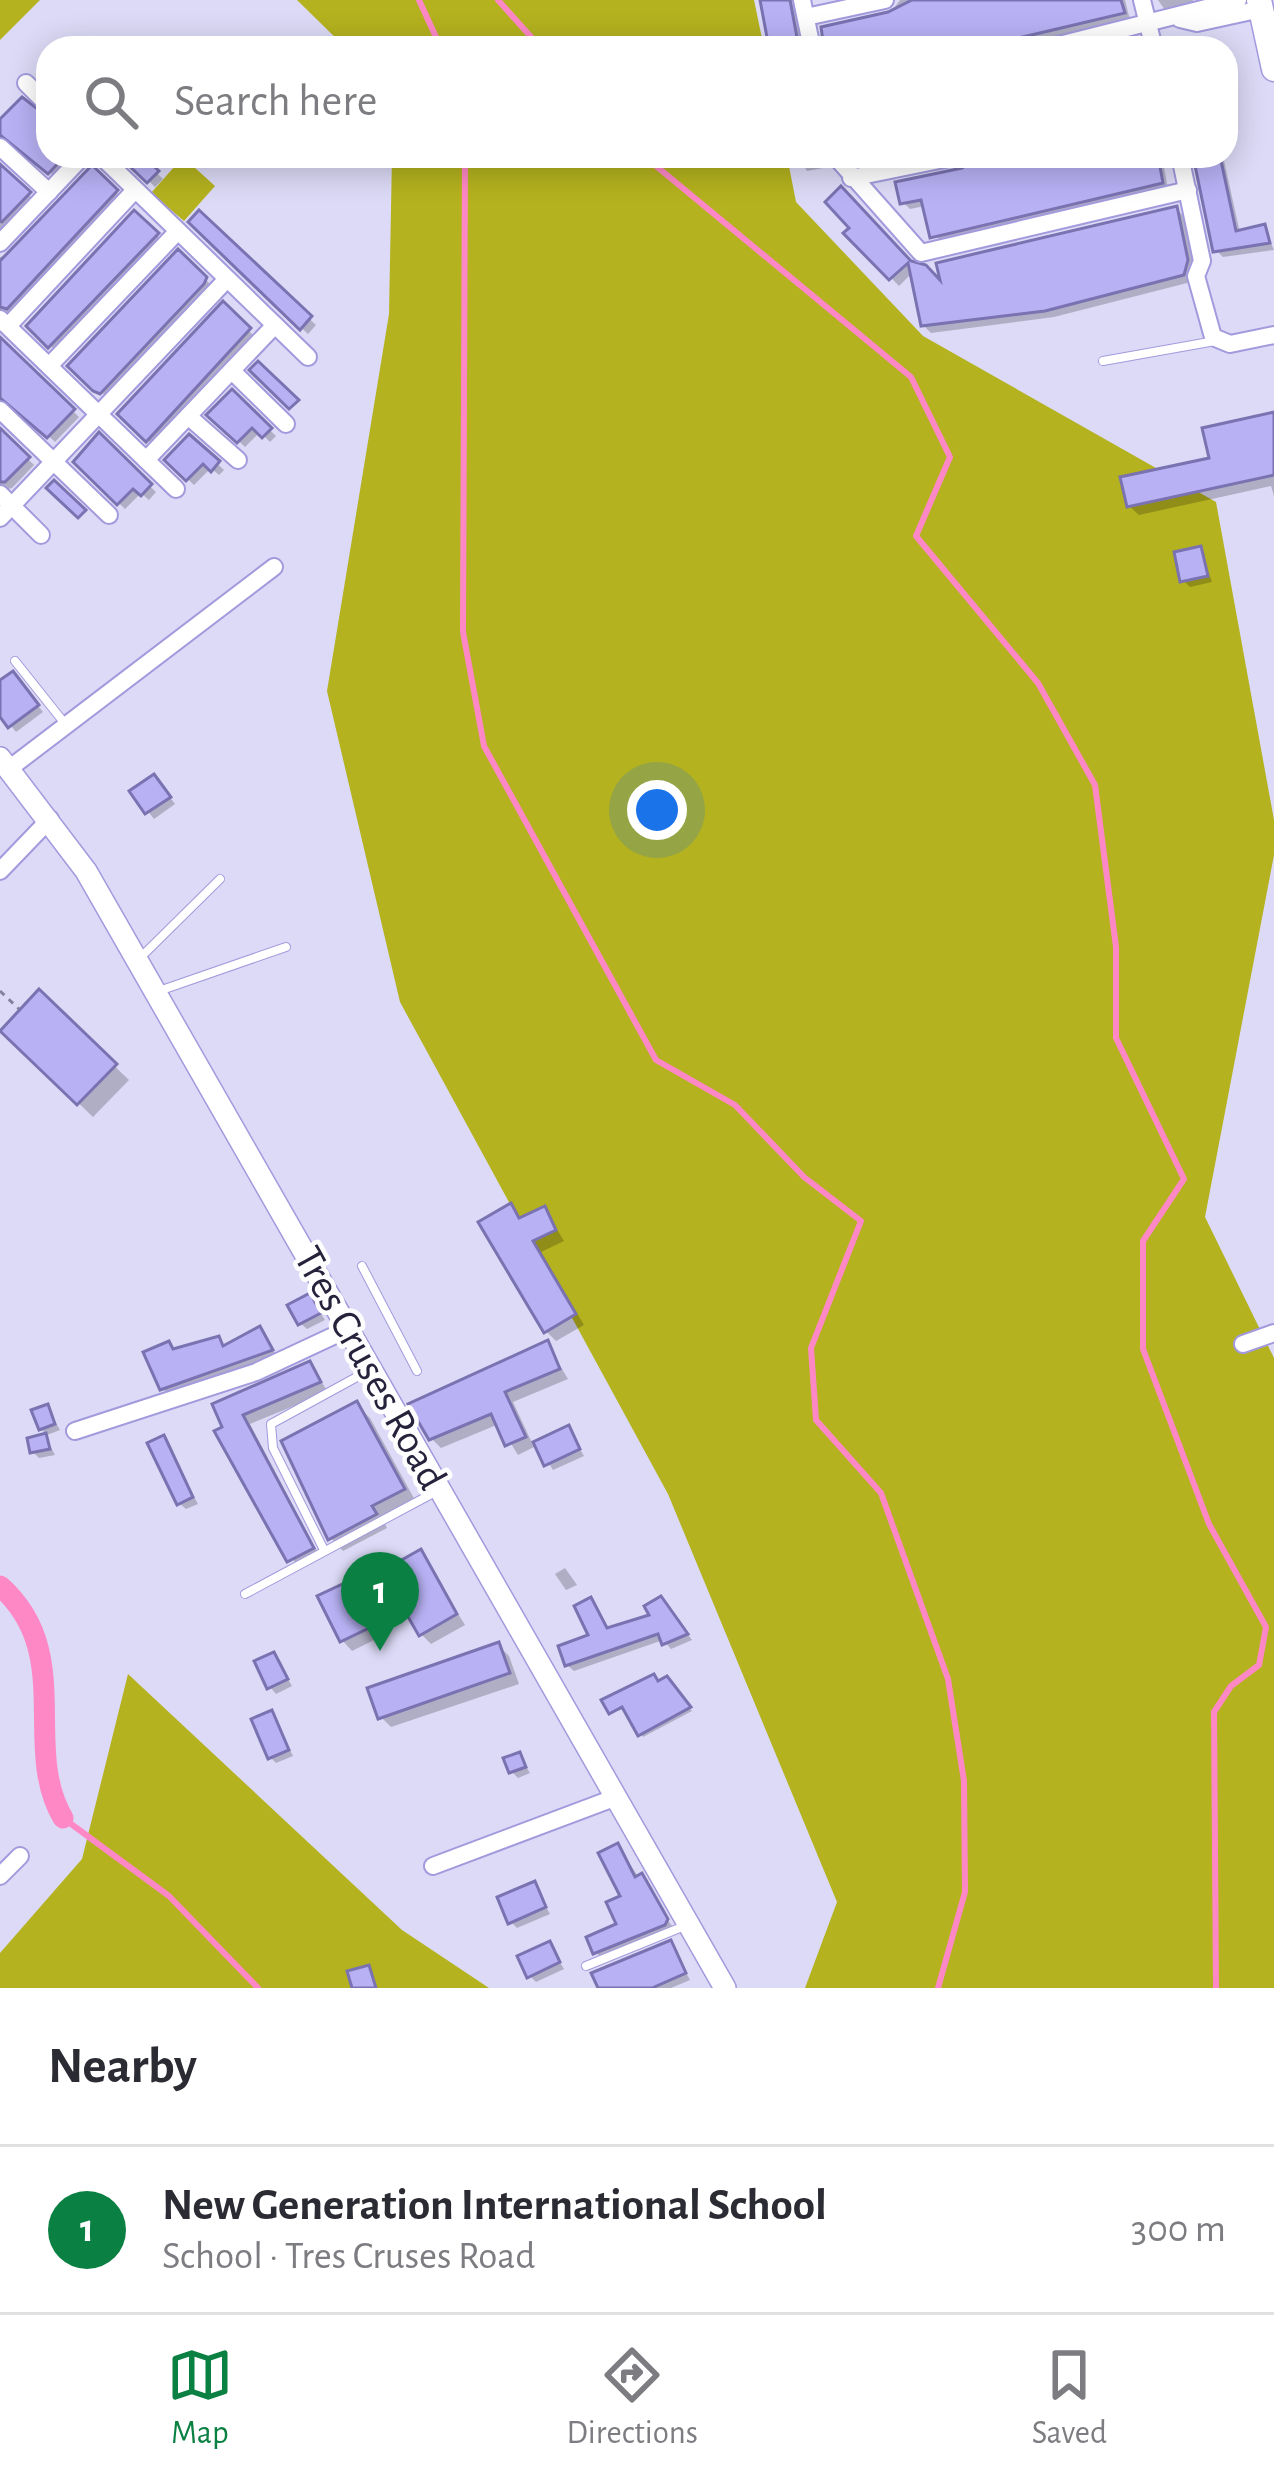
<!DOCTYPE html>
<meta charset="utf-8">
<style>
:root{--surface:#fff;--page:#f7f7f7;--text:#2b2b33;--muted:#7c7c81;--line:#e1e1e2;--accent:#0b8043}
body{margin:0;font-family:"Alegreya Sans",sans-serif;background:var(--page);color:var(--text)}
.you{position:absolute;left:657px;top:810px;width:42px;height:42px;margin:-30px;border:9px solid #fff;border-radius:50%;background:#1a73e8;box-shadow:0 0 0 18px #1a73e833}
.badge{display:grid;place-items:center;width:78px;height:78px;border-radius:50%;background:var(--accent);color:#fff;font-size:39px;font-weight:700}
.pin{position:absolute;translate:-50% -99px;filter:drop-shadow(0 3px 6px #0008)}
.pin::after{content:'';position:absolute;top:63px;width:42px;height:36px;background:inherit;clip-path:polygon(0 0,100% 0,50% 100%)}
.list{margin:0;padding:0;list-style:none}
h2{display:flex;justify-content:space-between;align-items:center;height:156px;margin:0;padding:0 48px;font-size:51px}
h2 small{font-size:39px;font-weight:400;color:var(--muted)}
.list li{display:grid;grid-template-columns:78px 1fr auto;gap:36px;align-items:center;box-sizing:border-box;height:168px;padding:0 48px;border-top:3px solid var(--line)}
.list b{display:block;font-size:45px;white-space:nowrap}
.list p{margin:0;font-size:39px;white-space:nowrap;color:var(--muted)}
.list em{font-size:39px;font-style:normal;color:var(--muted)}
.icon{flex:none;width:66px;height:66px;fill:none;stroke:currentColor;stroke-width:2;stroke-linecap:round;stroke-linejoin:round}
.map{position:relative;flex:none;width:1274px;height:1988px;overflow:hidden}
.search{position:absolute;background:var(--surface);box-shadow:0 6px 30px #0003;left:36px;right:36px;top:36px;height:132px;display:flex;align-items:center;gap:30px;box-sizing:border-box;padding:0 42px;border-radius:36px;color:var(--muted);font-size:45px}
.sheet{height:324px;background:var(--surface)}
nav{display:flex;justify-content:space-around;align-items:center;box-sizing:border-box;height:168px;border-top:3px solid var(--line);background:var(--surface);font-size:33px;color:var(--muted)}
nav a{display:grid;justify-items:center;gap:6px}
nav .on{color:var(--accent)}
.map>svg:first-child{display:block}
.green{fill:#b4b21e}
.shadow{fill:#0003}
.lines{fill:none;stroke-linecap:round;stroke-linejoin:round}
.stream{stroke:#fe88c6;stroke-width:6}
.canal{stroke:#fe88c6;stroke-width:21}
.building{fill:#b8b1f4;stroke:#7a72b1;stroke-width:3}
.service-casing{stroke:#a29add;stroke-width:10}
.minor-casing{stroke:#a29add;stroke-width:20}
.secondary-casing{stroke:#a29add;stroke-width:24}
.primary-casing{stroke:#a29add;stroke-width:27}
.path{stroke:#83819c;stroke-width:3;stroke-dasharray:6 6;stroke-linecap:butt}
.service{stroke:#fff;stroke-width:8}
.minor{stroke:#fff;stroke-width:16}
.secondary{stroke:#fff;stroke-width:21}
.primary{stroke:#fff;stroke-width:24}
.labels{text-anchor:middle;dominant-baseline:central;stroke-width:9;stroke-linejoin:round;paint-order:stroke}
.street-label{font-size:42px;fill:#25223c;stroke:#fefefe}
</style>
<div class="map">
<svg width="1274" height="1988" viewBox="0 0 1274 1988">
<rect width="100%" height="100%" fill="#dcdaf6"/>
<g class="green">
<path d="M0 0H40L0 40Z"/>
<path d="M297 0H754L764 48H346Z"/>
<path d="M392 156H787L796 202 923 336 1216 502 1274 820V855L1205 1217 1274 1358V1988H805L837 1902 668 1494 400 1002 327 691 389 314Z"/>
<path d="M183 157 215 186 184 221 151 193Z"/>
<path d="M128 1674 402 1930 489 1988H0V1953L82 1859Z"/>
</g>
<g class="shadow">
<path d="M762 0H792L803 48H772Z"/>
<path d="M900 0H1125L1130 20 1047 48H826L889 15Z"/>
<path d="M1158 0H1193L1194 6 1167 13Z"/>
<path d="M48 119V156H80L56 178 17 142 0 144V123Z"/>
<path d="M123 156H139L163 179 155 187Z"/>
<path d="M798 156H825L828 167 807 171Z"/>
<path d="M979 156H1162L1168 189 940 243 925 206 910 209 903 202 963 171Z"/>
<path d="M1195 156H1223L1240 233 1264 228 1274 250 1223 257 1216 250Z"/>
<path d="M0 168 35 201 0 237Z"/>
<path d="M92 169 122 198 14 314 0 315V257L11 254Z"/>
<path d="M1176 209 1184 216 1195 270 1191 282 1054 317 931 333 923 325 913 272 899 286 848 233 911 264 945 289Z"/>
<path d="M134 214 163 241 57 352 30 326Z"/>
<path d="M199 214 316 325 308 334 192 222Z"/>
<path d="M179 253 212 286 108 398 71 366Z"/>
<path d="M223 306 255 337 154 446 121 414Z"/>
<path d="M0 341 79 417 55 442 17 405 0 407Z"/>
<path d="M232 393 276 436 270 442 260 432 245 447 211 415Z"/>
<path d="M1274 415V496L1271 486 1139 515 1129 506 1213 460Z"/>
<path d="M0 432 34 465 12 488 0 491Z"/>
<path d="M99 437 156 492 149 500 141 493 125 509 77 462Z"/>
<path d="M189 438 224 470 219 475 211 468 194 485 168 460Z"/>
<path d="M1200 549 1212 582 1190 587 1183 580Z"/>
<path d="M18 681 43 712 16 732 0 712V684Z"/>
<path d="M160 784 175 804 154 819 133 792Z"/>
<path d="M39 994 129 1080 93 1117 3 1030Z"/>
<path d="M510 1207 522 1220 545 1210 564 1241 541 1252 584 1325 556 1341 546 1331Z"/>
<path d="M310 1297 325 1320 307 1329 300 1323Z"/>
<path d="M265 1336 277 1357 169 1395 162 1388 168 1344 176 1351 218 1339 226 1347Z"/>
<path d="M547 1344 568 1379 513 1402 533 1445 568 1429 584 1456 553 1470 538 1445 518 1455 499 1424 441 1448 431 1438Z"/>
<path d="M310 1364 328 1392 250 1424 320 1557 298 1569 216 1405Z"/>
<path d="M357 1405 370 1418 416 1502 383 1520 387 1528 343 1551 331 1538Z"/>
<path d="M47 1407 60 1430 47 1435 41 1429Z"/>
<path d="M45 1437 55 1455 39 1458 33 1452Z"/>
<path d="M163 1439 198 1504 186 1509 179 1503Z"/>
<path d="M420 1553 465 1625 431 1644 421 1634Z"/>
<path d="M565 1568 577 1585 566 1590 555 1574Z"/>
<path d="M348 1585 380 1637 352 1651 342 1640Z"/>
<path d="M591 1601 608 1630 667 1606 692 1640 671 1649 663 1640 574 1671 567 1665 592 1637Z"/>
<path d="M499 1646 509 1656 519 1684 391 1727 381 1717Z"/>
<path d="M274 1655 292 1686 276 1694 270 1687Z"/>
<path d="M667 1680 692 1711 643 1737 626 1709 611 1712Z"/>
<path d="M271 1713 293 1756 276 1763 270 1757Z"/>
<path d="M519 1755 530 1773 518 1778 512 1772Z"/>
<path d="M618 1847 672 1926 601 1958 596 1952 620 1925 624 1898Z"/>
<path d="M534 1885 550 1914 517 1928 511 1922Z"/>
<path d="M671 1944 690 1980 671 1988H601Z"/>
<path d="M549 1945 564 1969 536 1982 530 1976Z"/>
</g>
<g class="lines">
<g class="stream">
<path d="M419 0 441 48"/>
<path d="M498 0 541 48"/>
<path d="M465 156 463 632 484 746 656 1060 735 1105 804 1177 861 1221 811 1348 816 1420 881 1493 948 1679 964 1781 965 1892 938 1988"/>
<path d="M644 156 911 377 950 457 916 536 1038 683 1095 785 1116 947V1038L1184 1179 1143 1241V1349L1209 1524 1266 1627 1259 1665 1231 1686 1214 1712 1216 1988"/>
<path d="M63 1818 169 1896 258 1988"/>
</g>
<path class="canal" d="M0 1586C76 1653 21 1747 63 1818"/>
</g>
<g class="building">
<path d="M760 0H790L799 48H769Z"/>
<path d="M912 0H1121L1125 13 976 48H824L821 27 888 12Z"/>
<path d="M22 97 48 117V156H65L48 174 0 135V119Z"/>
<path d="M119 156H143L159 171 147 183Z"/>
<path d="M981 156H1158L1163 183 930 238 921 200 900 204 895 182 962 168Z"/>
<path d="M1193 156H1220L1236 231 1265 224 1270 243 1213 252Z"/>
<path d="M0 164 31 192 2 222 0 221Z"/>
<path d="M92 165 118 190 7 309 0 307V261Z"/>
<path d="M841 186 911 261 926 265 940 280 936 263 1177 206 1188 260 1184 275 1045 311 921 326 908 263 889 280 843 233 849 228 825 202Z"/>
<path d="M134 210 159 233 48 348 26 326Z"/>
<path d="M199 210 312 316 300 330 188 222Z"/>
<path d="M178 249 207 277 204 284 100 394 93 391 67 366Z"/>
<path d="M223 301 251 328 146 442 117 414Z"/>
<path d="M0 337 75 409 47 438 0 398Z"/>
<path d="M258 361 299 400 289 409 249 370Z"/>
<path d="M232 389 272 428 262 438 252 428 237 443 206 415Z"/>
<path d="M1274 412V475L1127 507 1120 477 1209 458 1202 428Z"/>
<path d="M0 428 30 457 5 482H0Z"/>
<path d="M99 432 152 484 141 496 133 489 117 505 73 462Z"/>
<path d="M189 434 220 461 211 472 203 464 186 481 164 460Z"/>
<path d="M54 480 86 510 78 518 46 488Z"/>
<path d="M1201 546 1208 576 1180 582 1174 552Z"/>
<path d="M13 671 39 705 8 728 0 717V680Z"/>
<path d="M154 774 171 797 145 814 129 791Z"/>
<path d="M39 989 117 1064 77 1105 0 1031Z"/>
<path d="M511 1203 519 1218 545 1206 556 1230 533 1241 576 1314 544 1333 478 1222Z"/>
<path d="M310 1293 321 1313 298 1325 287 1305Z"/>
<path d="M260 1326 273 1350 160 1390 143 1352 169 1341 173 1349 219 1336 223 1346Z"/>
<path d="M548 1340 560 1369 505 1392 526 1437 505 1446 491 1414 429 1440 408 1404Z"/>
<path d="M310 1361 321 1382 243 1415 314 1548 287 1562 214 1431 222 1427 212 1404Z"/>
<path d="M357 1401 405 1489 372 1506 377 1514 328 1540 281 1441Z"/>
<path d="M48 1404 55 1424 39 1430 31 1410Z"/>
<path d="M569 1425 580 1449 544 1466 533 1442Z"/>
<path d="M46 1433 50 1449 30 1453 27 1438Z"/>
<path d="M164 1435 193 1497 177 1505 147 1443Z"/>
<path d="M421 1549 457 1614 419 1636 382 1571Z"/>
<path d="M349 1581 371 1627 340 1642 317 1596Z"/>
<path d="M661 1596 688 1634 662 1645 658 1634 565 1666 558 1646 588 1635 574 1606 591 1597 607 1628 649 1615 644 1606Z"/>
<path d="M499 1642 510 1673 378 1719 367 1688Z"/>
<path d="M274 1652 288 1679 267 1689 254 1661Z"/>
<path d="M654 1674 658 1681 667 1676 691 1707 638 1736 622 1707 609 1714 601 1700Z"/>
<path d="M272 1710 289 1750 268 1759 251 1719Z"/>
<path d="M520 1752 526 1767 509 1773 503 1758Z"/>
<path d="M618 1843 635 1877 642 1873 668 1919 665 1925 593 1954 586 1937 616 1924 606 1902 620 1896 598 1853Z"/>
<path d="M535 1881 546 1907 508 1924 497 1897Z"/>
<path d="M671 1940 686 1973 652 1988H598L591 1973Z"/>
<path d="M550 1941 560 1962 527 1978 517 1956Z"/>
<path d="M369 1965 376 1988H352L347 1971Z"/>
</g>
<g class="lines">
<defs>
<g id="service">
<path d="M1103 361 1215 341"/>
<path d="M15 661 66 725"/>
<path d="M140 958 220 879"/>
<path d="M156 992 286 947"/>
<path d="M362 1266 417 1371"/>
<path d="M324 1550 273 1448 271 1424 366 1372"/>
<path d="M245 1594 439 1490"/>
<path d="M586 1966 687 1925"/>
</g>
<g id="minor">
<path d="M802 0 812 48"/>
<path d="M1142 0 1154 48"/>
<path d="M806 17 885 0"/>
<path d="M1180 19 1197 23 1261 9"/>
<path d="M1047 48 1238 0"/>
<path d="M26 83 48 105"/>
<path d="M0 147 49 192"/>
<path d="M101 156 308 357"/>
<path d="M835 156 921 253 1188 190"/>
<path d="M1180 156 1202 261 1196 276 1213 337 1230 344 1274 335"/>
<path d="M851 178 959 156"/>
<path d="M0 243 83 156"/>
<path d="M0 319 176 489"/>
<path d="M8 326 135 190"/>
<path d="M49 366 178 231"/>
<path d="M232 371 286 424"/>
<path d="M0 410 109 515"/>
<path d="M188 416 238 460"/>
<path d="M146 460 275 325"/>
<path d="M0 494 41 535"/>
<path d="M0 518 227 279"/>
<path d="M10 768 274 567"/>
<path d="M0 871 50 819"/>
<path d="M1243 1344 1274 1333"/>
<path d="M75 1431 256 1372 348 1329"/>
<path d="M433 1866 614 1798"/>
<path d="M0 1876 20 1856"/>
</g>
<path id="secondary" d="M0 758 86 871 725 1988"/>
<path id="primary" d="M1259 0 1274 69"/>
</defs>
<use href="#service" class="service-casing"/>
<use href="#minor" class="minor-casing"/>
<use href="#secondary" class="secondary-casing"/>
<use href="#primary" class="primary-casing"/>
<path class="path" d="M0 991 19 1009"/>
<use href="#service" class="service"/>
<use href="#minor" class="minor"/>
<use href="#secondary" class="secondary"/>
<use href="#primary" class="primary"/>
</g>
<g class="labels">
<g class="street-label">
<text transform="translate(370 1368) rotate(61)">Tres Cruses Road</text>
</g>
</g>
</svg>
<div class="you"></div>
<div class="pin badge" style="left:380px;top:1651px">1</div>
<div class="search"><svg class="icon" aria-label="search" viewBox="0 0 24 24"><circle cx="10" cy="10" r="6"/><path d="M15 15l6 6"/></svg>Search here</div>
</div>
<section class="sheet">
<h2>Nearby<small></small></h2>
<ul class="list">
<li><span class="badge">1</span><div><b>New Generation International School</b><p>School · Tres Cruses Road</p></div><em>300 m</em></li>
</ul>
</section>
<nav>
<a class="on"><svg class="icon" aria-label="map" viewBox="0 0 24 24"><path d="M3 6l6-2 6 2 6-2v14l-6 2-6-2-6 2zM9 4v14M15 6v14"/></svg>Map</a>
<a><svg class="icon" aria-label="directions" viewBox="0 0 24 24"><path d="M12 3l9 9-9 9-9-9zM9 14v-3h6M13 9l2 2-2 2"/></svg>Directions</a>
<a><svg class="icon" aria-label="saved" viewBox="0 0 24 24"><path d="M7 4h10v16l-5-4-5 4z"/></svg>Saved</a>
</nav>
